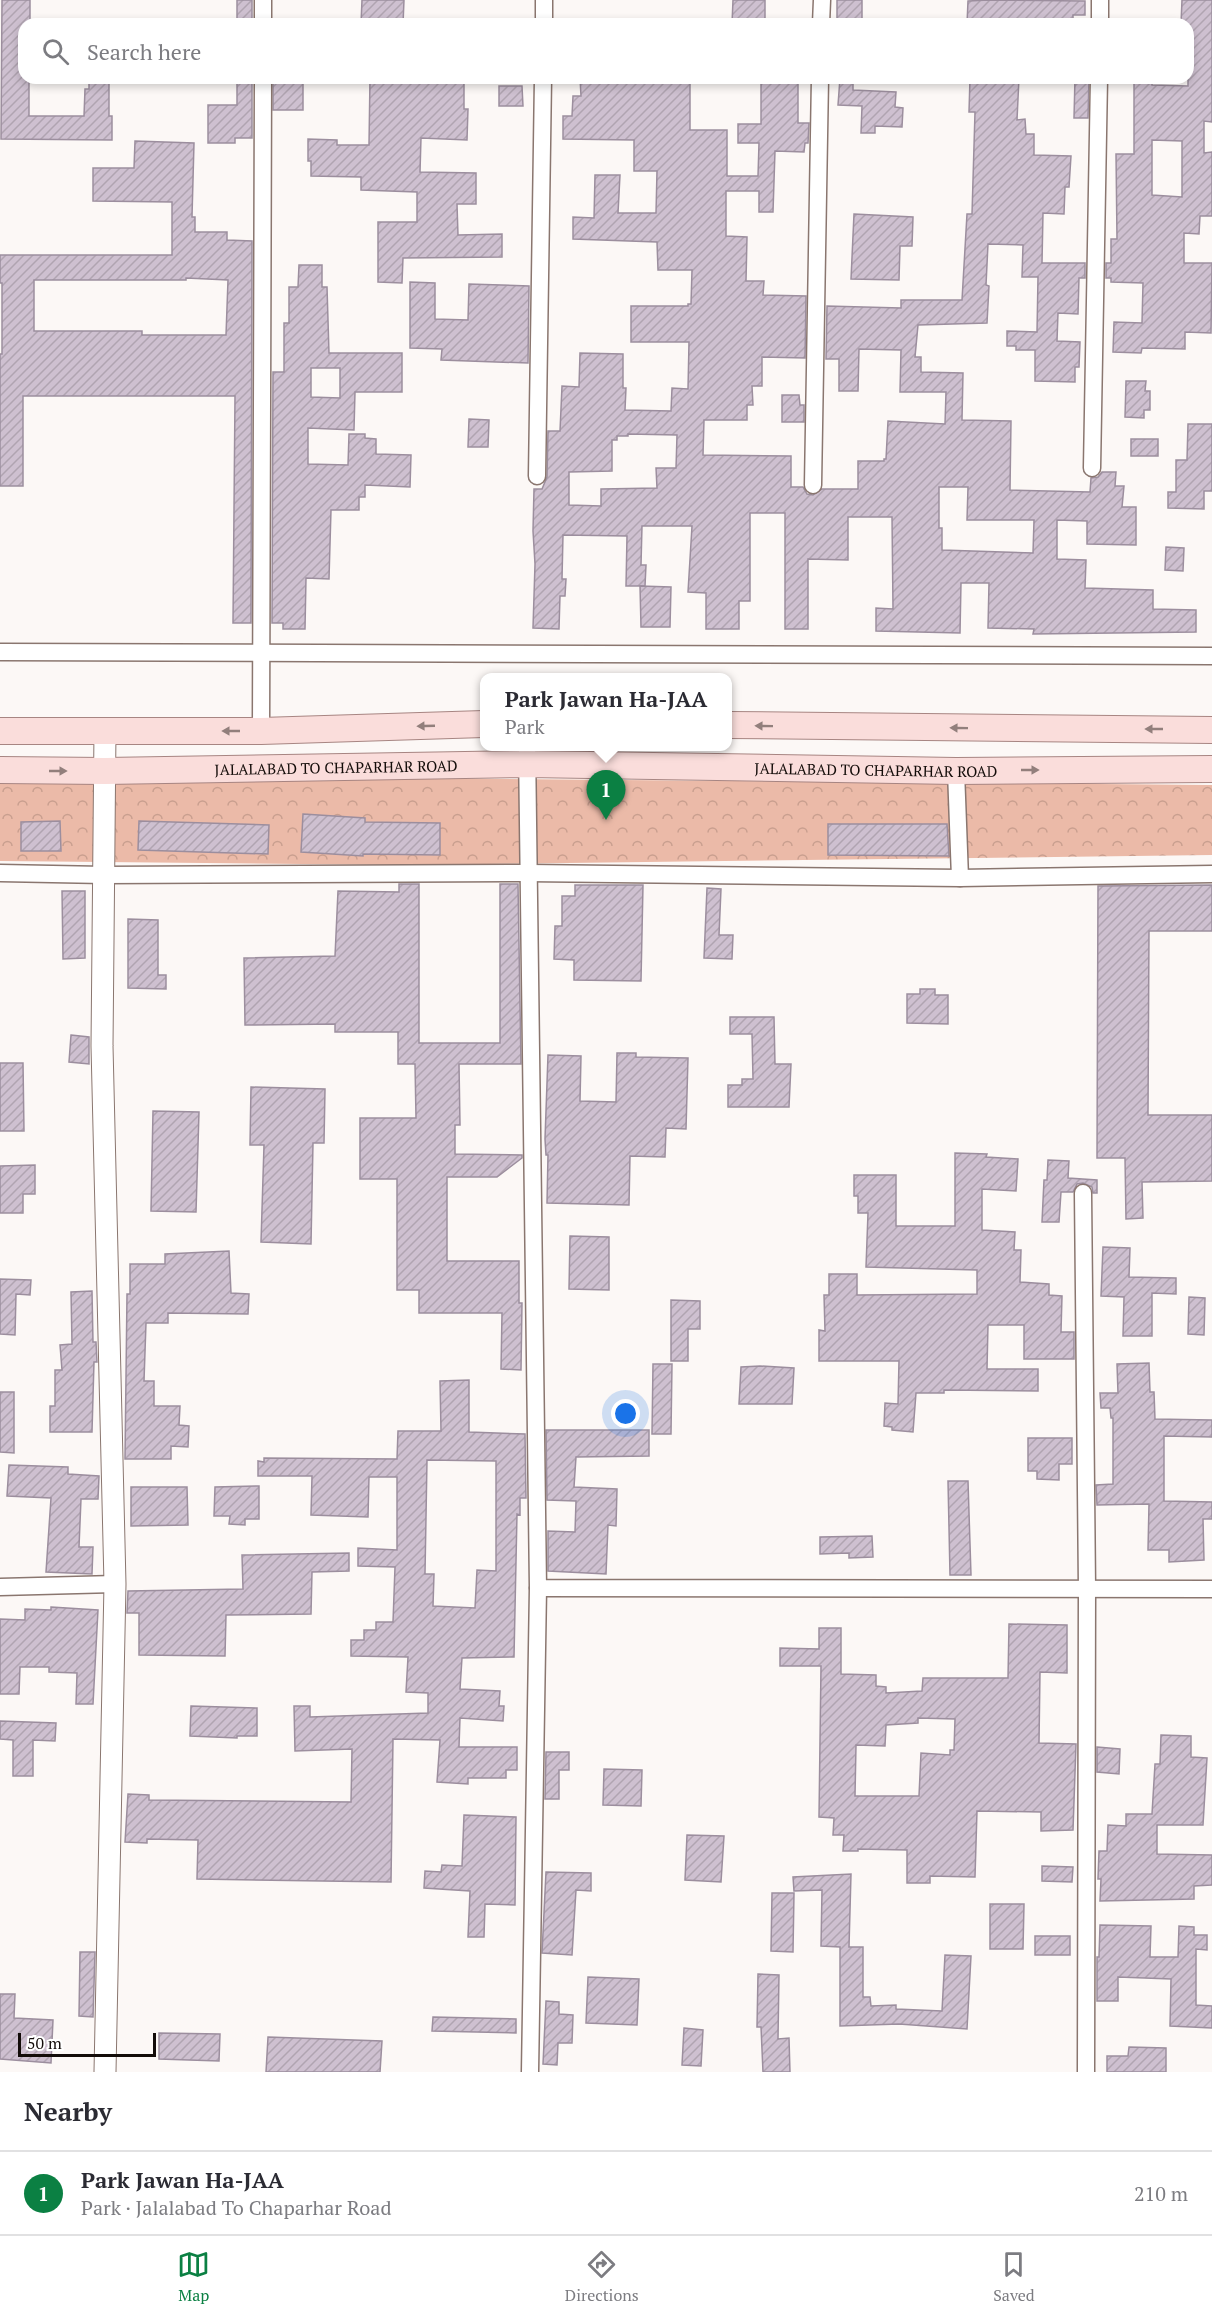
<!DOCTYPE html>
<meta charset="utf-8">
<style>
:root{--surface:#fff;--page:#f7f7f7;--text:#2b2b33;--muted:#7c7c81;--line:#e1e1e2;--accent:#0b8043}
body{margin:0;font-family:"PT Serif",serif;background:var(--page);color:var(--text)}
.scale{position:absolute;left:18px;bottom:15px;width:138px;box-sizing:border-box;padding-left:6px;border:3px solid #130c09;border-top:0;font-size:16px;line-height:21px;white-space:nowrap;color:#130c09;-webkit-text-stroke:4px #fff;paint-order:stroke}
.you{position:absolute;left:626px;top:1414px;width:21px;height:21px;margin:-15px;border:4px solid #fff;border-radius:50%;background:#1a73e8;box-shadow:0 0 0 9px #1a73e833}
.badge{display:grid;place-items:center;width:39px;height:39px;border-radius:50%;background:var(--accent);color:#fff;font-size:20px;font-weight:700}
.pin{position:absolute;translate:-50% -50px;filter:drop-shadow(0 2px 3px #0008)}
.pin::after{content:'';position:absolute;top:32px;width:21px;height:18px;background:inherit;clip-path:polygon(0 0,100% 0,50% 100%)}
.popup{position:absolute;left:480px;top:673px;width:252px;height:78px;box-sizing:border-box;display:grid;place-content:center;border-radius:12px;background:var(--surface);filter:drop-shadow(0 2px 4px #0005);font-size:20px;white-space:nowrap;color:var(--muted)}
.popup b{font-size:22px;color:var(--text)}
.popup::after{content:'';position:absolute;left:50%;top:100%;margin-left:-12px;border:12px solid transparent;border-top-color:var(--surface)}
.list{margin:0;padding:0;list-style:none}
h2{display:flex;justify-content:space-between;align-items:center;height:78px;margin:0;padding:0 24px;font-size:26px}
h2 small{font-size:20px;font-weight:400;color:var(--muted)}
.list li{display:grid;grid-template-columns:39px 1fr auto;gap:18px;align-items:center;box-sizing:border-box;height:84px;padding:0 24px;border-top:2px solid var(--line)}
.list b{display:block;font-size:22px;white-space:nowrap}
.list p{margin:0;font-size:20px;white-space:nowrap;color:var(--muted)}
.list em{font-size:20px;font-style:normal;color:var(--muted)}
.icon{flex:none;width:33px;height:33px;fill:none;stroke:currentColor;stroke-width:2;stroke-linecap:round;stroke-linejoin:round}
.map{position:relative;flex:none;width:1212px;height:2072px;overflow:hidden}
.search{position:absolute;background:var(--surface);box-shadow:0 3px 9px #0003;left:18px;right:18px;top:18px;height:66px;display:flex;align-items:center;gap:15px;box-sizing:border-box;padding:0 21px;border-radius:18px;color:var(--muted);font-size:22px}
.sheet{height:162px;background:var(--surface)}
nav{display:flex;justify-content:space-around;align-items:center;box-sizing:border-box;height:84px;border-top:2px solid var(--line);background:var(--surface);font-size:16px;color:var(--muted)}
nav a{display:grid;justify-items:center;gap:3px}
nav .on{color:var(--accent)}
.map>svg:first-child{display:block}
.park{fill:url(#park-crowns)}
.building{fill:url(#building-hatch);stroke:#9c8e9e;stroke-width:1.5;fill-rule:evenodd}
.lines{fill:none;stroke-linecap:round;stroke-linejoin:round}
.minor-casing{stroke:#8a766f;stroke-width:19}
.tertiary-casing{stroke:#8a766f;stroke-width:23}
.primary-casing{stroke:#a78582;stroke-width:28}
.minor{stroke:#fff;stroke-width:16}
.tertiary{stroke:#fff;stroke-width:21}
.primary{stroke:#fadddb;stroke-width:26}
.oneway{fill:#927f7c}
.labels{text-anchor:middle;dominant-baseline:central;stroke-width:5;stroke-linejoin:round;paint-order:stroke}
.street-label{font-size:15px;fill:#130c09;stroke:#fff}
</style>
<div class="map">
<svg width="1212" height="2072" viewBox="0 0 1212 2072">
<defs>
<pattern id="park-crowns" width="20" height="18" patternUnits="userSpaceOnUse" patternTransform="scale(1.5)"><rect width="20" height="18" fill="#ebbaa8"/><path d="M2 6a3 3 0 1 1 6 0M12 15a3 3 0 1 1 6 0" fill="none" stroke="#c99f8f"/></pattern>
<pattern id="building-hatch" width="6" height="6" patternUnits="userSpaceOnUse" patternTransform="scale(1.5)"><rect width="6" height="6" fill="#cec0d0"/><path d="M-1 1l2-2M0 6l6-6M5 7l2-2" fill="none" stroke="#b0a4b1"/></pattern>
</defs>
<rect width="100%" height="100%" fill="#fcf8f6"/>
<path class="park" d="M0 777 383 778 1212 785V855L401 865 0 861Z"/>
<g class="building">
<path d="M2 0H30V24H24V78H29V116H84L85 89H89V78H109V116H112V140L1 139Z"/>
<rect x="237" y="0" width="15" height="24"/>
<path d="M362 0H404L403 24H361Z"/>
<path d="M733 0H765V24H732Z"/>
<rect x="837" y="0" width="25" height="24"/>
<path d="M989 0 1085 1V15H1073V24H967L968 1Z"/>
<path d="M1182 0H1212V122L1204 121V153L1212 152V216H1200L1199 234 1184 233V263H1212L1211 333 1185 332V349L1142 348 1141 353 1113 352 1114 322 1142 323 1143 283 1111 282V278H1106V263H1111V239H1117L1116 154H1134V78H1152V85L1188 86V24H1181ZM1152 140 1182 141V197L1152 195Z"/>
<path d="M237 78H252V138H235V143H208V105H237Z"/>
<path d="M370 78H464V109H468L467 140 421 138 420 172 476 173V204H457L458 235 502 234V257L403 258 402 283 378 282V222H417V192L361 190V177L311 176V161H308V139L337 140V145H369Z"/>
<path d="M580 78H690V130H727V176H758L759 143H738V124H761V78H798V123H809L808 143H805L804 152 775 151 773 212H759V191H726V236L747 237 746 281H764L763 295 806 296 805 358 762 357V386H752L753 405H747V420H704L703 455 791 456V487H803L807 494 813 495 822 489H858V461H884V459H886L888 421 945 424 946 392H900L901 350 859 349 858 391H839V359H826L827 306 901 308V300H962L967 214H972L975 112H969L970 78H1019L1017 120 1025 119 1026 134H1034V155L1071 156 1069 187H1065L1064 214 1043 213 1042 263H1085V278H1079L1078 314 1058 313 1057 341 1080 342 1079 367H1075V382L1035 381V350H1016V346H1007V331L1037 332 1038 277H1022L1023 245 988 244 986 285 989 286 987 323 918 325 915 357H921V372L963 373 962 420 1011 421 1010 490 1090 492 1091 478 1098 477 1102 472H1116L1115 486H1124L1122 507H1136V545L1087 544V521L1057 520V559L1086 560 1085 588 1153 590V609L1196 610V632L1033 634 1034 629 988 628 989 583H961L960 633 876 631V608L893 609 892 517H848V560L808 559V629H785V513H750V601H739V629H706V593L688 592 692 526H642L641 565H646L645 586H626L627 536 563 535 562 579H566L565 596H560L559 629 533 628 535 564 533 531 534 489H542L547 477 548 431H560L562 386 579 387 580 353 623 354V388H626L625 410 671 411 672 388 688 389 689 342H631V306H688V304H691L692 270H658L657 242 573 239V217L594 218 595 175H620L618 213H656L657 171H634V140L563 139V116H572L573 96H581ZM628 434 677 435 676 468H656L657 488 601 489V506L569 505V472L612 471V440H617V436H628ZM939 487H968L967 520H1034L1033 553 942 550V528H939Z"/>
<path d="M840 78H853V90L896 92 895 107 903 108 902 127 875 126V133H861L862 106 838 105Z"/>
<path d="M1075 78H1089L1088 118H1074Z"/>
<rect x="273" y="81" width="30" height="29"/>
<path d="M499 86H522L523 106H499Z"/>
<path d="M135 141 194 143 192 217H195V232H227V240L252 241 251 623H233L235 396H23V486H0V354H2V283H0V255H172V202L93 201V168H134ZM186 278 228 280 226 335H142V331H34V280H186Z"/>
<path d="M854 214 913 217 912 246H900L899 280 851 279Z"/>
<path d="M299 265H322V287H327L329 353H402V392H355L354 430 308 428V464L348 465 349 434H365V438L376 439V454L411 455 410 487 365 485V497H359V510H331L329 579 306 578 305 629H283V623H272L273 372H284V323H289V287H298ZM311 368H340V398L311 397Z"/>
<path d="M410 282 435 283V319L468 320 469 284 529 286 528 363 441 360 442 349 410 348Z"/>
<path d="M1126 381H1146L1145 391H1150V410H1144V418L1125 417Z"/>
<path d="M782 395H799L800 405H804V422H782Z"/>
<path d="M469 419 489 420 488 447H468Z"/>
<path d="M1188 424H1212V491H1204V509L1168 508V492H1176V460H1187Z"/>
<rect x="1131" y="439" width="27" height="17"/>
<path d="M1166 547 1184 548 1183 571 1165 570Z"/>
<path d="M640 586 671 587 670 627H641Z"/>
<path d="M303 814 365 818V822L440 823V855L363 854V856L301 852Z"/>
<path d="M60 821 61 851H21V822Z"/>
<path d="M139 821 269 825 268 854 138 850Z"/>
<path d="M828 824H947L949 856 828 855Z"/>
<path d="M399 884H419V1043H500V884H518L521 1064H459L460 1125H455V1154L522 1155V1158L497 1177H447V1261H519V1303H522L521 1370 501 1369 502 1313H419V1290H397V1179H360V1118H416L415 1064H398V1032H335V1024L245 1025 244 958 335 956 338 891 399 892Z"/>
<path d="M575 885H643L641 981 574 980V960L554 959 555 926H562V896H575Z"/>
<path d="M1212 885V931H1149L1148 1115H1212V1181L1142 1182 1143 1218 1126 1219 1125 1158H1097L1098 886Z"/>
<path d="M707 888 721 889 719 935H733L732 959 704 958Z"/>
<path d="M62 891H85V958L63 959Z"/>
<path d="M128 919 158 920V975H166V989L128 988Z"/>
<path d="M920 989H935V995H948V1024L907 1023V994H920Z"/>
<path d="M730 1017H774L775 1064H791L789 1107H728V1085H742V1079H753L752 1034H730Z"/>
<path d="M71 1035 89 1037V1064L69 1062Z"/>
<path d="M617 1053H636V1057L688 1058 686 1129 666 1128 665 1157 630 1156 629 1205 547 1203 548 1155H546L545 1139 548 1055 581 1056 580 1101 616 1102Z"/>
<path d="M0 1063H23L24 1131H0Z"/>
<path d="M251 1087 325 1089 324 1143H313L311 1244 261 1242 264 1145H250Z"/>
<path d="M153 1111 199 1112 196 1212 151 1211Z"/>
<path d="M955 1153 987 1154 986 1157 1018 1159 1016 1191 982 1189V1230L1015 1232 1014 1250H1021L1020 1282 1049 1284V1295L1062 1296 1061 1332H1074V1359H1024V1325H988L987 1369H1038V1391L944 1390V1393H916L913 1432 892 1430V1427L884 1426 885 1403 898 1404 899 1361H819V1330L825 1331 824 1295H829V1274H857V1295L977 1294V1270L866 1267 868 1213H858V1196H854V1175H896V1226H955Z"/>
<path d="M1048 1160 1069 1161 1068 1178 1097 1180V1193H1093L1092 1187 1083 1183 1077 1184 1073 1192H1061L1059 1222H1042L1044 1180H1047Z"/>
<path d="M35 1165V1194H23V1213H0V1166Z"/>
<path d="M570 1236 609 1237V1290L569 1289Z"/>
<path d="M1103 1247 1130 1248 1129 1277 1176 1278V1294L1152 1293V1336H1123L1124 1297 1101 1296Z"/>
<path d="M229 1251 231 1293 249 1294 248 1314 168 1313V1323H146L144 1381H154V1406H180L179 1425 189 1426 188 1447 171 1446V1459H125L127 1294H130V1264H165V1254Z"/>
<path d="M0 1279 31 1280 30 1295 16 1294 15 1335 0 1334Z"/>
<path d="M92 1291 93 1342H96L97 1362H94L92 1432H50V1406H55V1370H62L60 1345 72 1344 71 1292Z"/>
<path d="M1189 1297 1205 1298 1204 1335 1188 1334Z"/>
<path d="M671 1300 700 1301V1329H688V1361H671Z"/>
<path d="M1149 1363 1150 1392H1154L1155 1419 1212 1420V1437L1164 1436V1501L1212 1502V1519H1203L1204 1560 1169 1562V1550H1148L1149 1504 1097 1505 1096 1485 1113 1484V1418H1111L1110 1408H1101L1100 1393H1118L1117 1364Z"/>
<path d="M653 1364H672L671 1434H652Z"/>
<path d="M760 1366 794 1368 792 1404H739L741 1367Z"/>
<path d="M469 1380V1432L525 1434 526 1498H520V1515L517 1514 514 1657 462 1658 460 1689 500 1691 499 1706H504L503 1721 460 1718 459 1747H517V1770H506V1778H468V1784L437 1782 440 1740 393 1739 391 1882 197 1879 198 1840 147 1839V1843L125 1842 128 1794 149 1795V1800L351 1802 352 1749 295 1751 294 1706H310V1717L428 1713V1693L406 1692 408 1657 351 1656V1640H364V1630H376V1622H393L395 1567 358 1566V1548L397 1550V1477H369L368 1517 311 1515 312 1476H258V1461L264 1462V1458L397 1459 398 1431H441L440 1381ZM427 1460 496 1461V1571L477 1570 475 1608 433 1606 434 1574H425Z"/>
<path d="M0 1392H14V1453L0 1452Z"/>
<path d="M546 1430H649V1456L576 1457 574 1487 617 1489 616 1526 608 1525 606 1574 548 1571V1531L575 1532 576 1501 547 1500Z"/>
<path d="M1028 1438H1072V1464H1059V1480L1037 1479V1471H1028Z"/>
<path d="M9 1465 68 1467V1474L99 1476 98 1499H81L79 1547H93L92 1574 46 1572 51 1498 7 1496Z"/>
<path d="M948 1481H968L971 1575H950Z"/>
<path d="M259 1486V1519H245V1525L229 1524 230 1516H214L215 1487Z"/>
<path d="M131 1487H187L188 1525 131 1526Z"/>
<path d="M872 1536 873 1557 849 1558V1553L820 1554V1537Z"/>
<path d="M349 1553V1571L312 1572 311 1614 226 1615 225 1656 139 1655V1613H127L128 1591 243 1589 242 1555Z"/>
<path d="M51 1607 98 1610 93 1704H76L77 1673 49 1672V1667H20L19 1694H0V1619L25 1620V1609L51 1610Z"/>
<path d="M1009 1624 1067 1625V1673L1040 1672 1039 1743 1076 1744 1073 1830 1041 1831V1812L977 1811 975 1877 930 1876V1883H907V1850L858 1849V1851H843L844 1835H833L834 1818 819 1817 821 1666H780V1648L819 1649V1628H841V1674L876 1675V1686L886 1687V1693L922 1691 923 1678H1008ZM918 1718 955 1719 954 1750H950V1755L921 1753 919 1796H855L856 1745 885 1746 886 1725 918 1723Z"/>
<path d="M191 1706 257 1708V1736H237V1738L190 1736Z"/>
<path d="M0 1721 56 1723 55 1741 33 1740V1776H13V1740L0 1739Z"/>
<path d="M1161 1735 1191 1736V1757L1207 1758 1203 1825H1157V1854L1212 1855V1885L1194 1886V1899L1100 1901 1101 1879H1098L1099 1851H1107L1108 1825 1126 1826V1814H1152L1155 1764H1160Z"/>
<path d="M1097 1747 1120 1749 1119 1774 1097 1772Z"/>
<path d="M546 1752H569V1770H559V1799H545Z"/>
<path d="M604 1769 642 1770 641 1806 603 1805Z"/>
<path d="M464 1815 516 1817 515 1905 485 1904 484 1937H468L470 1891 424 1888 425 1871 441 1872 442 1865 462 1866Z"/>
<path d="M687 1835 724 1836 721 1882 685 1880Z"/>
<path d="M1042 1866 1073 1867 1072 1882 1042 1881Z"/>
<path d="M546 1872 591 1873V1891L576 1890 572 1955 542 1953Z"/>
<path d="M851 1874 849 1947H863V1997H870L871 2006 896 2005V2009L942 2011 945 1955 971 1956 967 2029 899 2024 840 2026V1947L821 1946 822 1890 794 1891 793 1877Z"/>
<path d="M772 1893H794L793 1952 771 1951Z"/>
<path d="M990 1904H1024L1023 1949H990Z"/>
<path d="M1100 1925 1151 1926 1150 1957H1178L1179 1926 1194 1927V1935H1207V1950L1196 1949V2005L1212 2006V2028L1170 2026 1171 1979 1118 1977V2001H1097V1957H1099Z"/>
<rect x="1035" y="1936" width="35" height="19"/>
<path d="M80 1952H95L93 2017 79 2016Z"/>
<path d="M758 1974 779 1975 778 2039 789 2038 790 2072H763L761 2027H757Z"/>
<path d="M588 1977 639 1979 637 2025 586 2023Z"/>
<path d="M0 1994H15L14 2018 53 2020 51 2063 0 2059Z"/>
<path d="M546 2001 559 2002V2014L573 2015 572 2043H558L557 2065 543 2064Z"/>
<path d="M433 2017 516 2019V2033L432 2031Z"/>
<path d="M684 2028 703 2030 701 2066 682 2065Z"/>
<path d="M159 2033 220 2034 219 2061 159 2059Z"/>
<path d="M268 2037 382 2041 380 2072H266Z"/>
<path d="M1129 2047 1166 2048V2072H1107V2056H1128Z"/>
</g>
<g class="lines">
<defs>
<g id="minor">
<path d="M263 24V0"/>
<path d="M544 24V0"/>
<path d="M821 24 822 0"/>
<path d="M1100 24V0"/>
<path d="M1092 468 1099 78"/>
<path d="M537 476 543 78"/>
<path d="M813 485 820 78"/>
<path d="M0 652 1212 656"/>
<path d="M261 731 263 78"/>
<path d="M527 746 538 1588 1212 1589"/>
<path d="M956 771 960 878"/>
<path d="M0 873 104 875 528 873 960 878 1212 874"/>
<path d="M1083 1193 1087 1588 1086 2072"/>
<path d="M0 1587 115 1584"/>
<path d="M530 2072 538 1588"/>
</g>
<path id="tertiary" d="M105 731 102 1046 115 1584 105 2072"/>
<g id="primary">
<path d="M728 725 1212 730"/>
<path d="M0 731H261L484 724"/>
<path id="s1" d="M0 770 105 771 527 764 956 771 1212 769"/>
</g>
</defs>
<use href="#minor" class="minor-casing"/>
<use href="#tertiary" class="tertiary-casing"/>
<use href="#primary" class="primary-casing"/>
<use href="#minor" class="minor"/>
<use href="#tertiary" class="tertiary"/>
<use href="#primary" class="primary"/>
</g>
<defs><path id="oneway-solid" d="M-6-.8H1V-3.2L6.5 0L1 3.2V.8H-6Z" transform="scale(1.5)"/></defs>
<g class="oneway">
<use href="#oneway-solid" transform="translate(426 726) rotate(178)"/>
<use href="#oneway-solid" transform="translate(764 726) rotate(-179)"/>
<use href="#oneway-solid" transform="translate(959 728) rotate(-179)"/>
<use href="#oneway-solid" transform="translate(1154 729) rotate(-180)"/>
<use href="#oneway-solid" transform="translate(231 731) rotate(180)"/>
<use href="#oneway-solid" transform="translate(1030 770)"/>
<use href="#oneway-solid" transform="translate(58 771)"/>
</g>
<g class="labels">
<g class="street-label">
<text stroke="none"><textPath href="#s1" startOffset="336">JALALABAD TO CHAPARHAR ROAD</textPath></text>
<text stroke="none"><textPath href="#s1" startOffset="876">JALALABAD TO CHAPARHAR ROAD</textPath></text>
</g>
</g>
</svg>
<div class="scale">50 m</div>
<div class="you"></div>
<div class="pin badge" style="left:606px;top:820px">1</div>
<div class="popup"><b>Park Jawan Ha-JAA</b>Park</div>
<div class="search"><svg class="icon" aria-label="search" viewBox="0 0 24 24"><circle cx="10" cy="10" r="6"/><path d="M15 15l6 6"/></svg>Search here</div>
</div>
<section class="sheet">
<h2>Nearby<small></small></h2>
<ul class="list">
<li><span class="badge">1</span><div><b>Park Jawan Ha-JAA</b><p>Park · Jalalabad To Chaparhar Road</p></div><em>210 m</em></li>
</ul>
</section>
<nav>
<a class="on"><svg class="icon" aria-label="map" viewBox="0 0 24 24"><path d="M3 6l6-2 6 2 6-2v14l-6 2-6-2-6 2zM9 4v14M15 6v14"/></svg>Map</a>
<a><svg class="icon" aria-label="directions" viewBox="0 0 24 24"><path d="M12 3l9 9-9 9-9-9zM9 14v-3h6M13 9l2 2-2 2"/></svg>Directions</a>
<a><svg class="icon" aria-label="saved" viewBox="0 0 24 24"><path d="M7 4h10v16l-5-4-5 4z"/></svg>Saved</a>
</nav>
